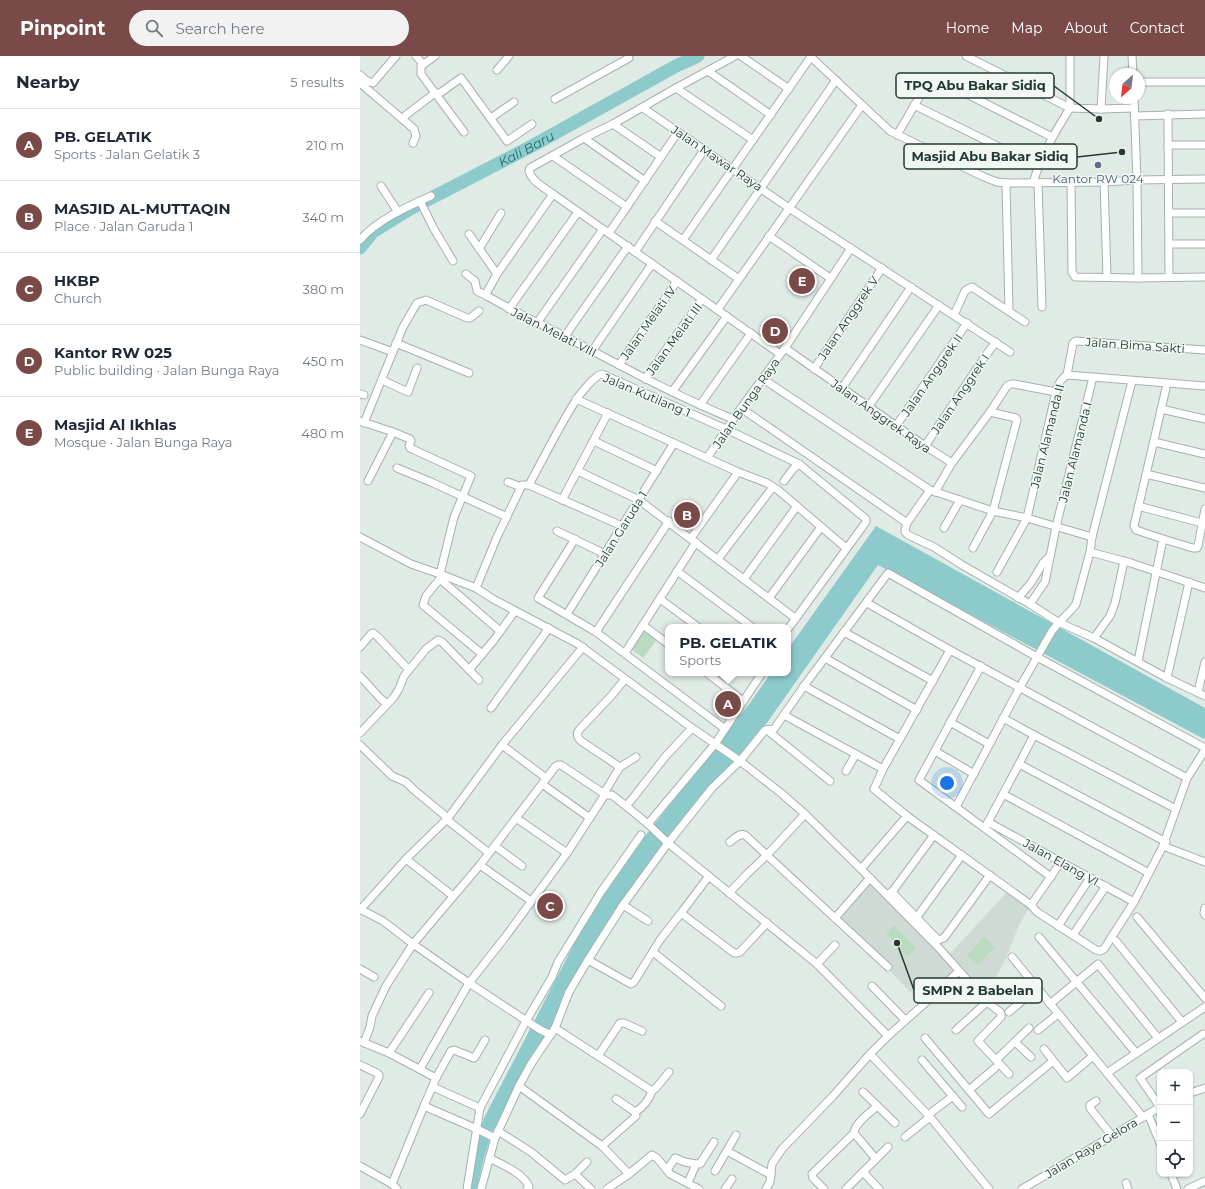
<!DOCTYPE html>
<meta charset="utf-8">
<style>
:root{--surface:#fff;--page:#f2f2f3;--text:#1f2937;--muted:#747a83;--line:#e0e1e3;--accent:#7a4a49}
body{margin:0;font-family:Montserrat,sans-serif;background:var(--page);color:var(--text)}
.controls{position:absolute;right:12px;bottom:12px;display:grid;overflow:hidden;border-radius:8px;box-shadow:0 1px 3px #0004}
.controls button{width:36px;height:36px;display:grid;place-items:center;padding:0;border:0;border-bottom:1px solid var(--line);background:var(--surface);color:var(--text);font:20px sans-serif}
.compass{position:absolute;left:749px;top:12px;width:36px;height:36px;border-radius:50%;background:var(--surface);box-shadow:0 1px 3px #0004;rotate:208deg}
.you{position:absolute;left:587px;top:727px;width:14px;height:14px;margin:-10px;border:3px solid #fff;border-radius:50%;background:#1a73e8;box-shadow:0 0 0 6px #1a73e833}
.badge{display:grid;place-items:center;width:26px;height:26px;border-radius:50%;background:var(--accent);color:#fff;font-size:13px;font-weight:700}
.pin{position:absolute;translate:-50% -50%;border:2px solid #fff;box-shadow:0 1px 4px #0006}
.popup{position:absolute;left:305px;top:568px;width:126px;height:52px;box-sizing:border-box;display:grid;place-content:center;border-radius:8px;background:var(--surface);filter:drop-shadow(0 1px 3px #0005);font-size:13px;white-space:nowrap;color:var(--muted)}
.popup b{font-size:15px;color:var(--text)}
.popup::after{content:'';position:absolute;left:50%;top:100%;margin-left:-8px;border:8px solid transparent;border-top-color:var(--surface)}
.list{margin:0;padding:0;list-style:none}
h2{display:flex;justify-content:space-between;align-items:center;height:52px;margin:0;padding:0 16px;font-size:17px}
h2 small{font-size:13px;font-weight:400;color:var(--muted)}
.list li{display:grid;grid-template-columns:26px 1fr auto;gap:12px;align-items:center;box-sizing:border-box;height:72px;padding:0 16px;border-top:1px solid var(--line)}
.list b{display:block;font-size:15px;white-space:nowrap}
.list p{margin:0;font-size:13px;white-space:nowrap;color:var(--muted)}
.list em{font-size:13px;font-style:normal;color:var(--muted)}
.icon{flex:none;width:22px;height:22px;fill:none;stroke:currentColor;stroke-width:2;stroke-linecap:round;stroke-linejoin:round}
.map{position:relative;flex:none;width:845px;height:1133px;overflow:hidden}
header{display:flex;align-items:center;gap:24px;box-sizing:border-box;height:56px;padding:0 20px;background:var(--accent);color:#fff}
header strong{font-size:19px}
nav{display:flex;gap:22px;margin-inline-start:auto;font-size:14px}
.search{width:280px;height:36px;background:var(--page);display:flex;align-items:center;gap:10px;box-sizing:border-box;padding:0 14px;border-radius:22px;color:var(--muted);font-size:15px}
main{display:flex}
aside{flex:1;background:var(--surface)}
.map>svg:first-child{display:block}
.built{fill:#cfdad4}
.green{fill:#bbdbc0}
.water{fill:#8ccacc}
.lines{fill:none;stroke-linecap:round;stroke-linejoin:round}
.river{stroke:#8ccacc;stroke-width:13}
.minor-casing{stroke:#a4b2ab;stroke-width:9}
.minor{stroke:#fff;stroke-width:7}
.service-dot{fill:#5c6f8a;stroke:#f1f7f3;stroke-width:1.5}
.labels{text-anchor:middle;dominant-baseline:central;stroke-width:3;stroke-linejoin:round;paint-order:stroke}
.street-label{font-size:12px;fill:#223a31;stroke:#f1f7f3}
.service-label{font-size:12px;fill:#4e5e75;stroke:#f1f7f3}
.water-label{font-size:13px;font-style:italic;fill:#206e72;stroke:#f1f7f3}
.leader{fill:none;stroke:#223a31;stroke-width:1.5}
.callout-dot{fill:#223a31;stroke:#f1f7f3;stroke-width:1.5}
.callout{fill:#f1f7f3;stroke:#223a31;stroke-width:1.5}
.callout-label{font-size:13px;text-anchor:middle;font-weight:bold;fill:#223a31}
</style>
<header>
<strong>Pinpoint</strong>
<div class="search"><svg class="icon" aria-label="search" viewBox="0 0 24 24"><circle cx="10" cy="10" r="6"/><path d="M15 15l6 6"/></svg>Search here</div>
<nav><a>Home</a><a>Map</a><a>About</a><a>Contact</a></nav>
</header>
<main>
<aside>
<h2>Nearby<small>5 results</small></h2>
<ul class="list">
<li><span class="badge">A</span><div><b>PB. GELATIK</b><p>Sports · Jalan Gelatik 3</p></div><em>210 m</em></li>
<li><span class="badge">B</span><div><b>MASJID AL-MUTTAQIN</b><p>Place · Jalan Garuda 1</p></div><em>340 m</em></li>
<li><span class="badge">C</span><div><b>HKBP</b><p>Church</p></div><em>380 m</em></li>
<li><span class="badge">D</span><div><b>Kantor RW 025</b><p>Public building · Jalan Bunga Raya</p></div><em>450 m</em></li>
<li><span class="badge">E</span><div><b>Masjid Al Ikhlas</b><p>Mosque · Jalan Bunga Raya</p></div><em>480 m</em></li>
</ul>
</aside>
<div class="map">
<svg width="845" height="1133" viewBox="0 0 845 1133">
<rect width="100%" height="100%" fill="#e1ebe5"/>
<g class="built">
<path d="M512 827 597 914 562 948 477 860Z"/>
<path d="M647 836 669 852 660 867 643 909 632 927 627 940 589 899Z"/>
</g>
<g class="green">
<path d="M284 572 298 582 283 602 270 592Z"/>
<path d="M368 639 376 644 369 657 360 653Z"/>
<path d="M534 869 556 892 547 900 526 878Z"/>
<path d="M624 881 635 891 618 909 607 899Z"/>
</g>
<path class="water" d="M516 470 845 652V681L844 683 518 509 409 664 259 856 135 1068 123 1064 241 836 390 647 411 617H428V593Z"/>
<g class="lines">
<g class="river">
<path id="s1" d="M0 192 13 176 50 153 172 90 316 10 338 0"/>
<path d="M110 1133 118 1099 126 1074 138 1050"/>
</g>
<defs>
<g id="minor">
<path d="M56 0 63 8"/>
<path d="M75 0 61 10V18L104 76"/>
<path d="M375 0 316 32 253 68 224 82 170 112 169 115C172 126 185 132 193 138L420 298"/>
<path d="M381 0 429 33"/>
<path d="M606 0 710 52C695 76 681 100 673 127"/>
<path d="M710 0V52L741 53 774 52"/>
<path d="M772 0 773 18"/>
<path d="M137 14 149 0"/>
<path d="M348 15 411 59"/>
<path d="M0 19 7 25 13 27 36 0"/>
<path d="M779 26H845"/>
<path d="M0 27 54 73 56 80 53 87"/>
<path d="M316 32 393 84"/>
<path d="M774 42 777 124 778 222"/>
<path d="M195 43 269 2 268 0"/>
<path d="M554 49 678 110"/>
<path d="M283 52 429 152 650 296"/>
<path d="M741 53 744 0"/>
<path d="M808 58 809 221"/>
<path d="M46 59 75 37H80L101 22 147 85 172 68"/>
<path d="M775 60 845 58"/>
<path d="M131 62 154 46"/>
<path d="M253 68 301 101"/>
<path d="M537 79 567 28 572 23 575 22 692 81"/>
<path d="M224 82 285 125"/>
<path d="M808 89H845"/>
<path d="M193 100 267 151"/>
<path d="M711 126 712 216 714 219 715 221 778 222 845 221"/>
<path d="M744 126 747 221"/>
<path d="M646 127 649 255"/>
<path d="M678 127 682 251"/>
<path d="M21 130 38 156"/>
<path d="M193 138 137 218 126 238 127 240C153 255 181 268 208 282 263 311 316 340 373 363"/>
<path d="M60 145 74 173 93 205"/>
<path d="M809 157H845"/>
<path d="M295 165 379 223"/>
<path d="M249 177 318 76"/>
<path d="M109 178 137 218"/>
<path d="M409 180 470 222"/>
<path d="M0 184C17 164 47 151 71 140"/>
<path d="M323 184 450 2H452L530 75 624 121 637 126 646 127 744 126 777 124 845 123"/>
<path d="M810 188H845"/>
<path d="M119 193 141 157"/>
<path d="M275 196 344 94"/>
<path d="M351 204 476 24"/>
<path d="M106 218 115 225 117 235 127 240"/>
<path d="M149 253 218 156"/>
<path d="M358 253 502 49"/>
<path d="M594 259 605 235 608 233 612 231 665 266"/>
<path d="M177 267 243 173"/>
<path d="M205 280 268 190"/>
<path d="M0 284 33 296"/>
<path d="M36 287 109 317"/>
<path d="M425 292 565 390 592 407 575 436"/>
<path d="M232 295 292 208"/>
<path d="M259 309 317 225"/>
<path d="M454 313 522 212"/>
<path d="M707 319 713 287 716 285 845 294"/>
<path d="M285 323 342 243"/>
<path d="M403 323 570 434 633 455 667 462 732 481"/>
<path d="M22 324 48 336 57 312"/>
<path d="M482 332 551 231"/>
<path d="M312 336 367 260"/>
<path d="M0 338 4 339"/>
<path d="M216 343 378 416 407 427 418 434 486 492"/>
<path d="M340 349 391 277"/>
<path d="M509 350 579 249"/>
<path d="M381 352 547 467"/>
<path d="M801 353 845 363"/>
<path d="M0 365 33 376 50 383 51 385 49 390 50 392 111 420 94 461 80 518"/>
<path d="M4 367 43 271 57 247 66 244 107 262H110L119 255"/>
<path d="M536 370 607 267"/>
<path d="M234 385 297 415"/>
<path d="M794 386 845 398"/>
<path d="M565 390 626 299 636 286"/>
<path d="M347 402 381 352 425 292 491 192"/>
<path d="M592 407 630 356 647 330 651 328H654L696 336"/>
<path d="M37 412 71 426 147 461"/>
<path d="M218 415 279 444 435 562"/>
<path d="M786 418 845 432"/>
<path d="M8 425 33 376"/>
<path d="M424 425 433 413 439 408"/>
<path d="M148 426 161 431 162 429H169L262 470"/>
<path d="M169 429C184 401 199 371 216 344 220 338 234 320 242 318L366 373 439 408 506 463V466L428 573"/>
<path d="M570 434 547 467 545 474V476L548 479 574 491 602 509 670 548 698 566 734 582 807 622 845 640"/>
<path d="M202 444 248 357"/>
<path d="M778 450 842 467"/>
<path d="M584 472 600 444"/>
<path d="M197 475 245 498"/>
<path d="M0 481 51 508 80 518 116 532 133 543 218 588 332 672 380 705 421 737 445 758 501 813 578 891 627 946 640 956 641 958V961L618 985 649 1018"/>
<path d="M331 482 378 416"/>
<path d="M215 483 178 542 236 576 365 673"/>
<path d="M803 483 776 474 774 470 807 328"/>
<path d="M613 492 633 455 657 364 656 362 630 356"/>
<path d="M730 496 771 507 845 532"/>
<path d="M358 503 413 431"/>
<path d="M317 515 392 571"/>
<path d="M637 516 667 462 696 336C699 328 700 323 707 319L845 330"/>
<path d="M83 519 66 540 63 549 122 598"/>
<path d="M80 523 140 575"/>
<path d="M384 523 437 450"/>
<path d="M116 532 137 481 161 431"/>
<path d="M409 542 461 471"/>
<path d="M658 542 671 527 683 507 690 500"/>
<path d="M300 543 338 571"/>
<path d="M507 547 590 594 827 722"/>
<path d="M670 548 685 526 696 471 733 321"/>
<path d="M207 558 314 387"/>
<path d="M283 569 308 588"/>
<path d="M236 576 309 465"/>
<path d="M484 576 573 625"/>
<path d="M734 582 750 560 755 547 764 505"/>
<path d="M0 591 11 578 13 577 18 581 49 614"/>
<path d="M590 594 523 713 514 733 547 760 671 849 701 806"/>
<path d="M265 597 336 486"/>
<path d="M465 602 557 654"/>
<path d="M778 605 803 483 833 492H837L838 490 845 453"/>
<path d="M621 610 559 724 691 821"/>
<path d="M109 614 134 584 155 555"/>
<path d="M347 617 383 645"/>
<path d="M0 620 21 643 27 648"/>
<path d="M807 622 829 526"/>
<path d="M265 623 252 639 219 674C216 678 218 682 221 685L260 711 276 701"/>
<path d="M444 630 540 683"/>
<path d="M838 636 845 606"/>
<path d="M131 652 189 572"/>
<path d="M424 659 523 713"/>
<path d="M643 662 674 679 816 753"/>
<path d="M590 666 629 688"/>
<path d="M407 674 470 725"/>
<path d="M0 677 34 641 39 633 44 620 66 593 78 584 82 586 119 624"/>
<path d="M0 689 32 720 46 726 54 734 88 762"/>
<path d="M142 689 186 722"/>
<path d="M575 695 614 718"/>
<path d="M659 708 806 786"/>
<path d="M486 715 496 698"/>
<path d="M182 728 230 762"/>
<path d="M244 737 260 711"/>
<path d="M643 738 789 817"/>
<path d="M266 750 288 768 308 787 457 908 528 980"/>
<path d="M596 751 660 631 692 575C699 565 709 558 716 548L730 496 732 481 772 325"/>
<path d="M156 762 207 797"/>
<path d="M86 763 129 797"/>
<path d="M628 766 774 846"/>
<path d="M288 768 355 688 402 617"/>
<path d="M626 770 659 708 674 679"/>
<path d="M370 786C375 782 379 777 385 779L528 911"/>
<path d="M135 790 162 810"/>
<path d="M803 790 845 806"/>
<path d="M46 803 93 840"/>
<path d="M120 809 171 845"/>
<path d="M501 813 547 760"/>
<path d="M532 836 578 884 584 882 630 819"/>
<path d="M369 837 387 818 407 799 445 758"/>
<path d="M528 838 532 836 574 779"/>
<path d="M263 849 288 865"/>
<path d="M671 849 677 856 736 894 740 895 744 893 774 846 803 790 827 722 845 694"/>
<path d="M845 852 844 857 845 859"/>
<path d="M0 853 23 865 53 888 109 927 179 973 191 979"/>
<path d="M0 854 46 803 88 762 142 689 223 591"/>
<path d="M321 857 349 820"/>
<path d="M557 861 602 799"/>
<path d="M777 861 845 942"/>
<path d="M475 862 510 822"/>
<path d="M698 870 730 822"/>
<path d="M713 879 746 830"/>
<path d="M679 881 776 997"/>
<path d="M756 885 822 966"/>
<path d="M293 896 361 950"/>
<path d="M652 901 783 1061"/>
<path d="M228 904 271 928 274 926 300 884 321 857 374 897H377L380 896 407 867"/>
<path d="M457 908 475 889"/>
<path d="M0 913 14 921"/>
<path d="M512 930 545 964"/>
<path d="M690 948 738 908 798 982"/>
<path d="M649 956 677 932"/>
<path d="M195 972 292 1035 296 1032 309 1016"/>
<path d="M596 974 627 946"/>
<path d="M678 974 698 958"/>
<path d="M565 982 629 1058 693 1005"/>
<path d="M0 985 29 997 76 1022"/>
<path d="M655 986 671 1001"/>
<path d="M4 987 10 971 12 960 26 930 53 888 120 809 195 711 198 709H201L246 739"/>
<path d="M684 993 707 1022 733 1000"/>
<path d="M29 997 69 937"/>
<path d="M510 998 570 1061 629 1133"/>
<path d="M238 1000 260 967H264L282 975"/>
<path d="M562 1004 602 1051"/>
<path d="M636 1004 669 972"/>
<path d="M0 1009 17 1017 19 1019V1021L0 1058"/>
<path d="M60 1013 109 927 146 880 207 797 244 740 246 739H252L266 750 273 742 305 701 332 672"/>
<path d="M747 1017 845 951"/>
<path d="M159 1030 242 1090 269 1118"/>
<path d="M73 1031 120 1052"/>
<path d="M609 1034 635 1012"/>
<path d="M503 1036 535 1067"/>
<path d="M830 1037 845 1032"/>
<path d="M736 1045 730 1049V1052L752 1080"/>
<path d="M64 1050 117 1073 135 1082"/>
<path d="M800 1051 780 1022 843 978"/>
<path d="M275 1056C284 1051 289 1044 292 1035"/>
<path d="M788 1058 800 1087"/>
<path d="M568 1059 593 1040"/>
<path d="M138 1075 171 1096 205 1124 215 1118 227 1106"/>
<path d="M545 1081 570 1061"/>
<path d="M242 1090 276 1060 275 1056 256 1043"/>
<path d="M367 1095 411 1119"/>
<path d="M129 1102C141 1108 165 1118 169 1131L167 1133"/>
<path d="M516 1103 494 1077C494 1068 510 1057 517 1050"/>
<path d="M0 1110 32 1128"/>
<path d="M307 1114 315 1102 325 1106 336 1108"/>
<path d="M355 1115 376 1079"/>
<path d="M503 1116 519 1133"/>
<path d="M215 1118 231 1133"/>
<path d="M811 1118 817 1133"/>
<path d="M328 1127 336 1108H340L354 1086"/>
<path d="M766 1127 768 1133"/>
<path d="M37 1133 32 1128 64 1050 76 1022 91 995 94 994 114 1002 115 1001 125 984"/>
<path d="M107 1133 120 1052 166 965 192 921 198 906 241 836 281 779"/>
<path d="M121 1133 135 1082 159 1030 171 1008 195 972 209 936 228 904 263 849 308 787 352 732 380 705 405 674 414 673 444 630 528 517 677 601 845 692"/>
<path d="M247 1133 269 1118 292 1099 297 1102 310 1118 339 1133"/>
<path d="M365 1133 372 1123"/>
<path d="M406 1133 410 1126 412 1108 422 1093 473 1040 510 998 528 980 563 949 599 915"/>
<path d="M464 1133 453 1122 452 1118 494 1077"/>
<path d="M486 1133 528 1091"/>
<path d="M662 1133 752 1080 800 1051"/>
<path d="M828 1133 845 1125"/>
</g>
</defs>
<use href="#minor" class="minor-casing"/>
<use href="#minor" class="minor"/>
</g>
<circle class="service-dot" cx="738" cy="109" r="4"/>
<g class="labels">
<g class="street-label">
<text transform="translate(357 102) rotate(34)">Jalan Mawar Raya</text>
<text transform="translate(488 262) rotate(-56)">Jalan Anggrek V</text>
<text transform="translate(288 267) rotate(-55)">Jalan Melati IV</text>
<text transform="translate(194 276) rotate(27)">Jalan Melati VIII</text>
<text transform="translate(314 283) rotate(-54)">Jalan Melati III</text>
<text transform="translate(775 289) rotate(4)">Jalan Bima Sakti</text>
<text transform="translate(572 319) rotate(-55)">Jalan Anggrek II</text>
<text transform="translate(600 338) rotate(-56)">Jalan Anggrek I</text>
<text transform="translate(287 339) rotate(23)">Jalan Kutilang 1</text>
<text transform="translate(386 347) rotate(-55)">Jalan Bunga Raya</text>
<text transform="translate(521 360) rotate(35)">Jalan Anggrek Raya</text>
<text transform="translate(687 380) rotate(-76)">Jalan Alamanda II</text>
<text transform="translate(715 396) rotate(-76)">Jalan Alamanda I</text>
<text transform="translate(261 473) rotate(-58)">Jalan Garuda 1</text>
<text transform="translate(701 806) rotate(29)">Jalan Elang VI</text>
<text transform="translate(731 1092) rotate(-31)">Jalan Raya Gelora</text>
</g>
<g class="service-label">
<text x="738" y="122">Kantor RW 024</text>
</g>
<g class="water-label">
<text stroke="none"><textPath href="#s1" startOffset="195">Kali Baru</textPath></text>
</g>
</g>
<path class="leader" d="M739 63L694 30M762 96L717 101M537 887L554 934"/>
<g class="callout-dot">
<circle cx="739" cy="63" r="4"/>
<circle cx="762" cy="96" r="4"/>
<circle cx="537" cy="887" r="4"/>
</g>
<g class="callout">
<rect x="536" y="17" width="158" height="25" rx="4"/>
<rect x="544" y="88" width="173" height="25" rx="4"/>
<rect x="554" y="922" width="128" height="25" rx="4"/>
</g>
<g class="callout-label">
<text x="615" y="34">TPQ Abu Bakar Sidiq</text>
<text x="630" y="105">Masjid Abu Bakar Sidiq</text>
<text x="618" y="939">SMPN 2 Babelan</text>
</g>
</svg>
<div class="controls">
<button>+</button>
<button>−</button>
<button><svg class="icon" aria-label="locate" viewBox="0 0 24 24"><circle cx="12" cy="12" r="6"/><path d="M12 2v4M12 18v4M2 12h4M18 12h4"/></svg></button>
</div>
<svg class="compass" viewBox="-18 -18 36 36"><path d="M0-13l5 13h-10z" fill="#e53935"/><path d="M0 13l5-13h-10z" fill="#747a83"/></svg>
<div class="you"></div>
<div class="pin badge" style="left:368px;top:648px">A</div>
<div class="popup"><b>PB. GELATIK</b>Sports</div>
<div class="pin badge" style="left:327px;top:459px">B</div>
<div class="pin badge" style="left:190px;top:850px">C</div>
<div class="pin badge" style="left:415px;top:275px">D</div>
<div class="pin badge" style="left:442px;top:225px">E</div>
</div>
</main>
